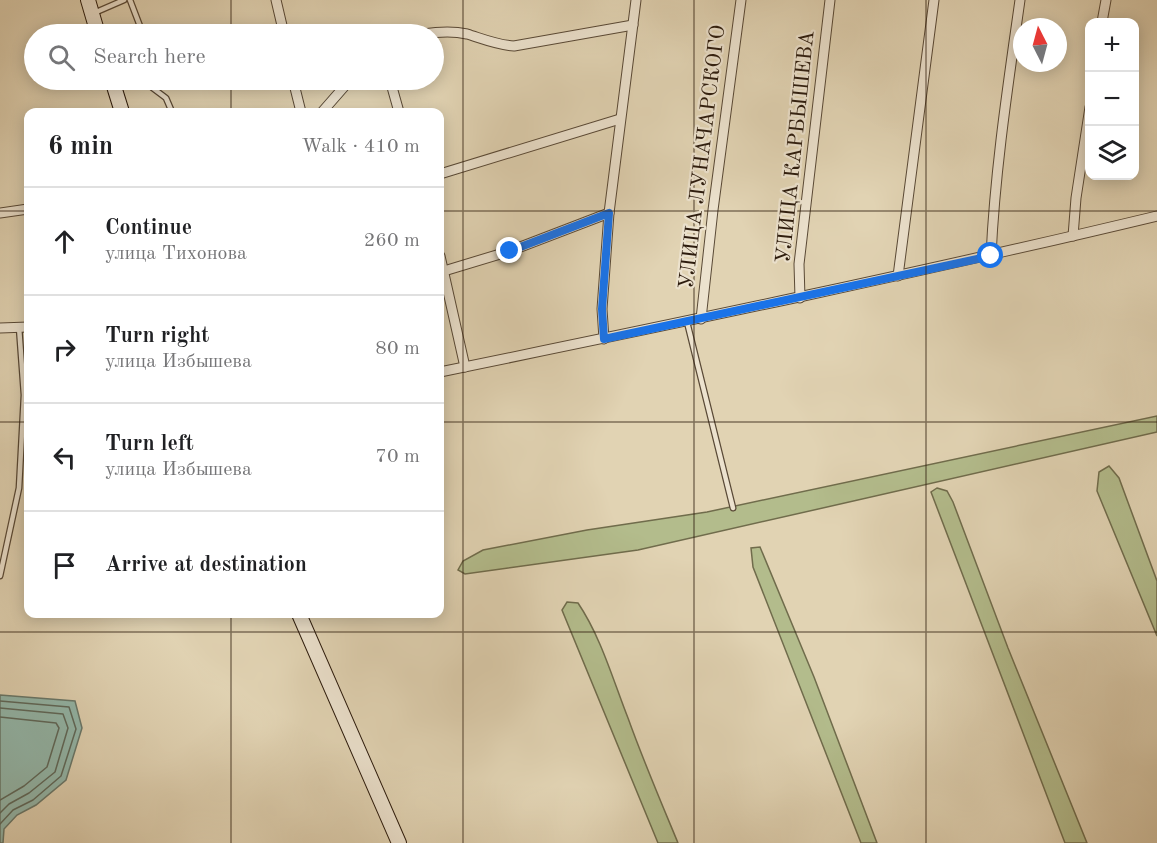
<!DOCTYPE html>
<meta charset="utf-8">
<style>
:root{--surface:#fff;--page:#f6f6f6;--text:#202124;--muted:#757577;--line:#e0e0e0}
body{margin:0;font-family:"Old Standard TT",serif;background:var(--page);color:var(--text)}
.controls{position:absolute;right:18px;top:18px;display:grid;overflow:hidden;border-radius:12px;box-shadow:0 3px 15px #0003}
.controls button{width:54px;height:54px;display:grid;place-items:center;padding:0;border:0;border-bottom:2px solid var(--line);background:var(--surface);color:var(--text);font:30px sans-serif}
.compass{position:absolute;left:1013px;top:18px;width:54px;height:54px;border-radius:50%;background:var(--surface);box-shadow:0 3px 15px #0003;rotate:354deg}
.stop{position:absolute;width:18px;height:18px;margin:-14px;border:4px solid #1a73e8;border-radius:50%;background:#fff}
.stop.end{background:#1a73e8;border-color:#fff;box-shadow:0 2px 6px #0008}
.list{margin:0;padding:0;list-style:none}
h2{display:flex;justify-content:space-between;align-items:center;height:78px;margin:0;padding:0 24px;font-size:26px}
h2 small{font-size:20px;font-weight:400;color:var(--muted)}
.list li{display:grid;grid-template-columns:39px 1fr auto;gap:18px;align-items:center;box-sizing:border-box;height:108px;padding:0 24px;border-top:2px solid var(--line)}
.list b{display:block;font-size:22px;white-space:nowrap}
.list p{margin:0;font-size:20px;white-space:nowrap;color:var(--muted)}
.list em{font-size:20px;font-style:normal;color:var(--muted)}
.icon{flex:none;width:33px;height:33px;fill:none;stroke:currentColor;stroke-width:2;stroke-linecap:round;stroke-linejoin:round}
.map{position:relative;flex:none;width:1157px;height:843px;overflow:hidden}
.search{position:absolute;background:var(--surface);box-shadow:0 3px 15px #0003;left:24px;top:24px;width:420px;height:66px;display:flex;align-items:center;gap:15px;box-sizing:border-box;padding:0 21px;border-radius:33px;color:var(--muted);font-size:22px}
.panel{position:absolute;background:var(--surface);box-shadow:0 3px 15px #0003;left:24px;top:108px;width:420px;height:510px;border-radius:12px}
.map>svg:first-child{display:block}
.green{fill:#b3bc8c;stroke:#706c4c;stroke-width:1.5}
.water{fill:#94b8ab;stroke:#6a796c;stroke-width:1.5}
.lines{fill:none;stroke-linecap:round;stroke-linejoin:round}
.shore{stroke:#606a5c;stroke-width:1.5}
.service-casing{stroke:#594936;stroke-width:7}
.minor-casing{stroke:#594936;stroke-width:11}
.secondary-casing{stroke:#2c1b0d;stroke-width:16}
.service{stroke:#ece2ce;stroke-width:4.5}
.minor{stroke:#ece2ce;stroke-width:9}
.secondary{stroke:#ece2ce;stroke-width:14}
.route{stroke:#1a73e8;stroke-width:8}
.grid{fill:none;stroke:#2c1b0d;stroke-width:1.5;stroke-opacity:0.55}
.labels{text-anchor:middle;dominant-baseline:central;stroke-width:4.5;stroke-linejoin:round;paint-order:stroke}
.street-label{font-size:21px;fill:#2c1b0d;stroke:#ece2ce}
</style>
<div class="map">
<svg width="1157" height="843" viewBox="0 0 1157 843">
<rect width="100%" height="100%" fill="#e1d3b3"/>
<filter id="stains"><feTurbulence type="fractalNoise" baseFrequency=".00333" numOctaves="4"/><feColorMatrix values="0 0 0 0 .2 0 0 0 0 .09 0 0 0 0 .02 0 0 0 .5 -.17"/></filter>
<radialGradient id="worn" r=".72"><stop offset=".6" stop-color="#630" stop-opacity="0"/><stop offset="1" stop-color="#630" stop-opacity=".3"/></radialGradient>
<g class="green">
<path d="M1157 416V432L638 550 465 574 458 570 463 561 483 550 587 530 707 512Z"/>
<path d="M1109 466 1119 478 1157 581V636L1097 491 1099 472Z"/>
<path d="M937 488 947 491 953 502 1008 648 1087 843H1065L1060 830 931 492Z"/>
<path d="M760 547 814 677 877 843H861L753 567 751 548Z"/>
<path d="M567 602 578 603C601 637 613 680 628 718 643 760 661 802 678 843H658L562 610Z"/>
</g>
<path class="water" d="M0 695 75 701 82 728 66 780 36 805 17 815 4 829 3 843H0Z"/>
<g class="lines">
<g class="shore">
<path d="M0 701 69 707 76 729 61 776 33 800 13 810 0 824"/>
<path d="M0 708 63 714 68 728 55 772 29 793 9 804 0 813"/>
<path d="M0 717 56 723 59 728 47 767 24 786 0 800"/>
</g>
<defs>
<g id="service">
<path d="M130 0 143 34"/>
<path d="M94 13 124 0"/>
<path d="M142 80 166 98 172 112"/>
<path d="M115 87 142 80"/>
<path d="M687 322 733 508"/>
<path d="M0 576 19 488 24 395 19 327"/>
</g>
<g id="minor">
<path d="M276 0 284 34"/>
<path d="M1102 22 1106 0"/>
<path d="M423 34C437 32 453 31 467 34 483 39 497 45 514 46L633 25"/>
<path d="M293 80 301 112"/>
<path d="M390 80 399 112"/>
<path d="M322 112 350 80"/>
<path d="M440 174 620 119"/>
<path d="M0 213 28 209"/>
<path d="M1073 236 1076 198 1090 107"/>
<path d="M440 256 465 367"/>
<path d="M991 256C995 170 1008 85 1020 0"/>
<path d="M444 271 510 251 609 213"/>
<path d="M898 276 934 0"/>
<path d="M800 298 799 264 830 0"/>
<path d="M701 319 713 210 741 0"/>
<path d="M0 328 28 327"/>
<path d="M604 339 602 309 609 213 636 0"/>
<path d="M440 372C679 323 919 273 1157 216"/>
</g>
<g id="secondary">
<path d="M88 0 98 34"/>
<path d="M112 80 122 112"/>
<path d="M299 614 399 843"/>
</g>
</defs>
<use href="#service" class="service-casing"/>
<use href="#minor" class="minor-casing"/>
<use href="#secondary" class="secondary-casing"/>
<use href="#service" class="service"/>
<use href="#minor" class="minor"/>
<use href="#secondary" class="secondary"/>
</g>
<g class="lines">
<path class="route" d="M510 251 609 213 602 309 604 339 991 256"/>
</g>
<path class="grid" d="M231 0V34M463 0V843M694 0V843M926 0V843M231 80V112M0 211H28M440 211H1157M0 422H28M440 422H1157M231 614V843M0 632H1157"/>
<g class="labels">
<g class="street-label">
<text transform="translate(796 147) rotate(-84)">УЛИЦА КАРБЫШЕВА</text>
<text transform="translate(703 157) rotate(-83)">УЛИЦА ЛУНАЧАРСКОГО</text>
</g>
</g>
<rect width="100%" height="100%" filter="url(#stains)"/>
<rect width="100%" height="100%" fill="url(#worn)"/>
</svg>
<div class="controls">
<button>+</button>
<button>−</button>
<button><svg class="icon" aria-label="layers" viewBox="0 0 24 24"><path d="M12 4l9 5-9 5-9-5zM3 14l9 5 9-5"/></svg></button>
</div>
<svg class="compass" viewBox="-18 -18 36 36"><path d="M0-13l5 13h-10z" fill="#e53935"/><path d="M0 13l5-13h-10z" fill="#757577"/></svg>
<div class="stop" style="left:991px;top:256px"></div>
<div class="stop end" style="left:510px;top:251px"></div>
<div class="search"><svg class="icon" aria-label="search" viewBox="0 0 24 24"><circle cx="10" cy="10" r="6"/><path d="M15 15l6 6"/></svg>Search here</div>
<section class="panel">
<h2>6 min<small>Walk · 410 m</small></h2>
<ul class="list">
<li><svg class="icon" aria-label="ahead" viewBox="0 0 24 24"><path d="M12 20V5M6 11l6-6 6 6"/></svg><div><b>Continue</b><p>улица Тихонова</p></div><em>260 m</em></li>
<li><svg class="icon" aria-label="right" viewBox="0 0 24 24"><path d="M7 20v-9h11M14 6l5 5-5 5"/></svg><div><b>Turn right</b><p>улица Избышева</p></div><em>80 m</em></li>
<li><svg class="icon" aria-label="left" viewBox="0 0 24 24"><path d="M17 20v-9H6M10 6l-5 5 5 5"/></svg><div><b>Turn left</b><p>улица Избышева</p></div><em>70 m</em></li>
<li><svg class="icon" aria-label="arrive" viewBox="0 0 24 24"><path d="M6 21V4h12l-3 4 3 4H6"/></svg><div><b>Arrive at destination</b></div></li>
</ul>
</section>
</div>
